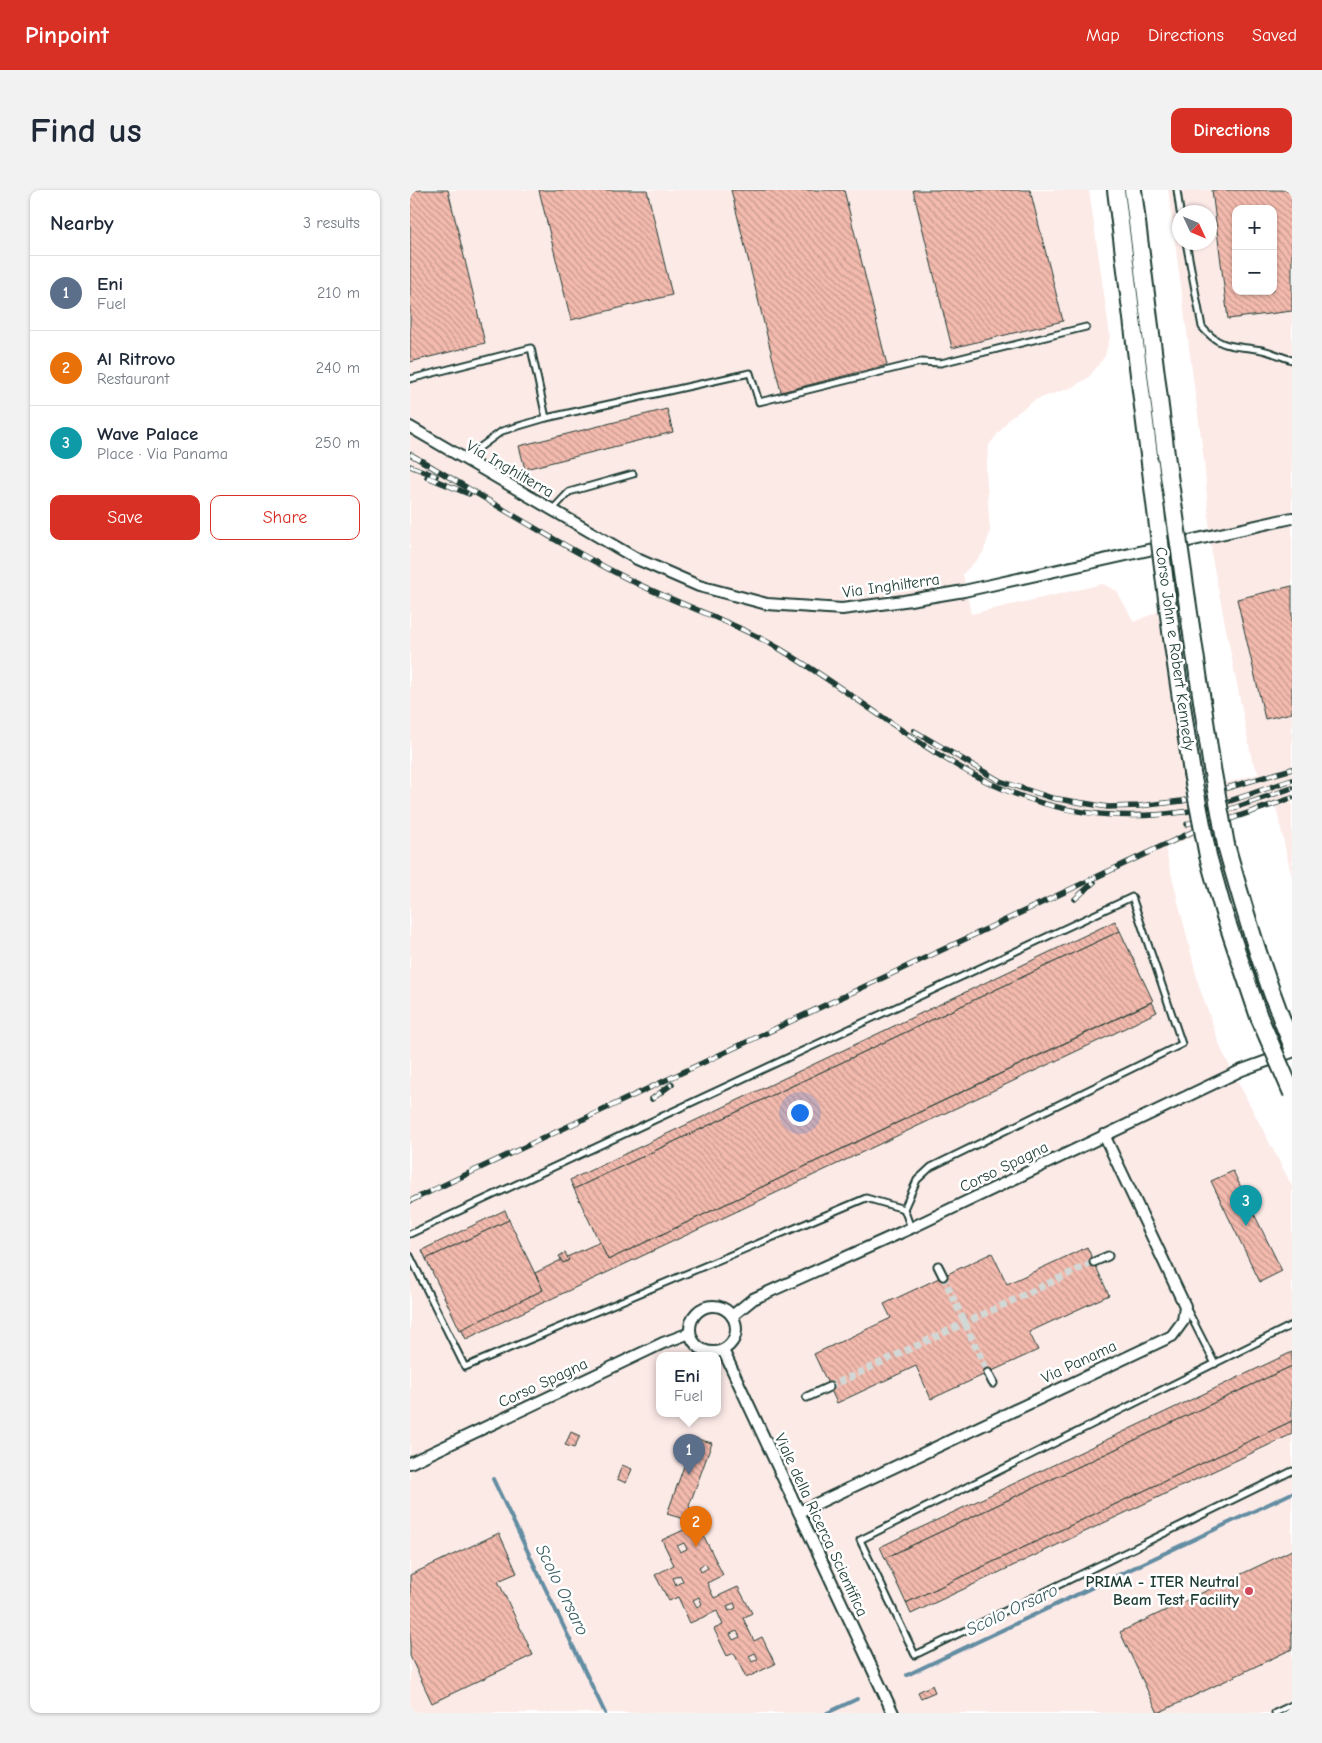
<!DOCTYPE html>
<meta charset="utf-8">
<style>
:root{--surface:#fff;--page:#f2f2f3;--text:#1f2937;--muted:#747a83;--line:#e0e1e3;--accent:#d93025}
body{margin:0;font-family:"Comic Neue",sans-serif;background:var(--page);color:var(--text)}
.controls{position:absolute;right:15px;top:15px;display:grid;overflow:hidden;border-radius:10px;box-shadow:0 1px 4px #0004}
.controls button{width:45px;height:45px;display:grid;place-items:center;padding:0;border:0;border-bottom:1px solid var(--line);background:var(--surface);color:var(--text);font:25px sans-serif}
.compass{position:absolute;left:762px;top:15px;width:45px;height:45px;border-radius:50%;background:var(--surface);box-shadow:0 1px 4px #0004;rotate:134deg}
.you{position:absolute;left:389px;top:922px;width:18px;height:18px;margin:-12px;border:4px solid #fff;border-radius:50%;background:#1a73e8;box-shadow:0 0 0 8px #1a73e833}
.badge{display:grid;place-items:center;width:32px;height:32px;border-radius:50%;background:var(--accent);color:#fff;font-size:16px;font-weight:700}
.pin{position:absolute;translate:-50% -41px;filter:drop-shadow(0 1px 2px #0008)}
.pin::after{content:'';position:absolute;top:26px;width:18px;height:15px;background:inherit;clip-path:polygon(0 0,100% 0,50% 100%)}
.popup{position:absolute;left:246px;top:1162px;width:65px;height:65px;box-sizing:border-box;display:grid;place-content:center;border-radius:10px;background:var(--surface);filter:drop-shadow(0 1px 4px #0005);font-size:16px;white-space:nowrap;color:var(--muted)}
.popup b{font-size:19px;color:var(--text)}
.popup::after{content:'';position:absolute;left:50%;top:100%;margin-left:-10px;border:10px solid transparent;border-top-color:var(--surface)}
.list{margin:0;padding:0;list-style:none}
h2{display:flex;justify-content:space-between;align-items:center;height:65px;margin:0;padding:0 20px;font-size:21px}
h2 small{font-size:16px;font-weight:400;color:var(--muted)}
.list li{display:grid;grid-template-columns:32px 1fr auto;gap:15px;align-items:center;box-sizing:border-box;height:75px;padding:0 20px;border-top:1px solid var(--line)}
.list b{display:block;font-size:19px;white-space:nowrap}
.list p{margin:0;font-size:16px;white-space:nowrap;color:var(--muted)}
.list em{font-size:16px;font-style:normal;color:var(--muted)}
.actions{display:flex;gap:10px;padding:15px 20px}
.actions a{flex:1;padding:11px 0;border:1px solid var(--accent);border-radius:10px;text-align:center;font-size:18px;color:var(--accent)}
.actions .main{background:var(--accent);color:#fff}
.map{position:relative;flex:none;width:882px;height:1523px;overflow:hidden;border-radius:10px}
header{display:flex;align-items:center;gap:30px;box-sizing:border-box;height:70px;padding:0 25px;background:var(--accent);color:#fff}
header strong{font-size:24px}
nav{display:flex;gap:28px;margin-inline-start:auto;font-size:18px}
.intro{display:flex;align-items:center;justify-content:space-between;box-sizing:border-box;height:120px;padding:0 30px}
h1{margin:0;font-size:35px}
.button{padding:12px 22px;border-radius:10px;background:var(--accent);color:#fff;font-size:18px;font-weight:700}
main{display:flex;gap:30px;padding:0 30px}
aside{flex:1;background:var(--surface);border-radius:10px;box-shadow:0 1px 4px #0004}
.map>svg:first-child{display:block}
.built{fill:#fceae7;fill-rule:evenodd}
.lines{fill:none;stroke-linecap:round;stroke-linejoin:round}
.stream{stroke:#638da2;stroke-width:4}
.building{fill:url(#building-back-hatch);stroke:#1f3d34;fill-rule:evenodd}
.pedestrian-tunnel{stroke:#d2d8d6;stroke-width:7;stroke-dasharray:7 3.5;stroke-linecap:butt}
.service-casing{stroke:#1f3d34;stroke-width:9}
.pedestrian-casing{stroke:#1f3d34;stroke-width:11}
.minor-casing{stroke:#1f3d34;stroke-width:14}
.trunk-casing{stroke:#1f3d34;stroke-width:20}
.service{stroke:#fff;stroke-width:5}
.pedestrian{stroke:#fff;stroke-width:7}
.minor{stroke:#fff;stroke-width:10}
.trunk{stroke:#fff;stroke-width:16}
.rail-casing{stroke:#1f3d34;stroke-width:5.5}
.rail{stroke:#fff;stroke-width:4;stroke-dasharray:11;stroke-linecap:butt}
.trunk-bridge-casing{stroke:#1f3d34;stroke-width:20;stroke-linecap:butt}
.trunk-bridge{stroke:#fff;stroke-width:16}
.poi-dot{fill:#d1495b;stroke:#fff;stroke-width:2}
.labels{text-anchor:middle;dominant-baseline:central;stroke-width:5;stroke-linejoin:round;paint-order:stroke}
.street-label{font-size:16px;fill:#1f3d34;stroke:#fff}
.poi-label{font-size:16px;font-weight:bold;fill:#1f3d34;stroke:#fff;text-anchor:end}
.water-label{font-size:18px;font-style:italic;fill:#3b5e62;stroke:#fff}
</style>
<header>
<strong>Pinpoint</strong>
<nav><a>Map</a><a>Directions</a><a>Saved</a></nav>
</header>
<div class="intro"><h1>Find us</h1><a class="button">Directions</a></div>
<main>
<aside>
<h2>Nearby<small>3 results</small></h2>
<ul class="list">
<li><span class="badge" style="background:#5c6f8a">1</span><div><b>Eni</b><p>Fuel</p></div><em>210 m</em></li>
<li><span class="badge" style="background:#e8710a">2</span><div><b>Al Ritrovo</b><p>Restaurant</p></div><em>240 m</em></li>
<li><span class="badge" style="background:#0f9aa8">3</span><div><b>Wave Palace</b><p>Place · Via Panama</p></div><em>250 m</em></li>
</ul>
<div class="actions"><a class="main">Save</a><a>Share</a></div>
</aside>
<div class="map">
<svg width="882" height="1523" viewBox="0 0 882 1523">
<defs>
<pattern id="building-back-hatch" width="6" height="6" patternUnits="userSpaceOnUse" patternTransform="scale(1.25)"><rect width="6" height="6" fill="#f4baae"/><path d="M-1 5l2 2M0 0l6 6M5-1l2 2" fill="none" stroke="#c5988e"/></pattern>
</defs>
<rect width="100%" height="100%" fill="#fff"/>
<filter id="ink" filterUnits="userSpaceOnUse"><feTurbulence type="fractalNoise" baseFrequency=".02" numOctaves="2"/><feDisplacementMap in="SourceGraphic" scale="10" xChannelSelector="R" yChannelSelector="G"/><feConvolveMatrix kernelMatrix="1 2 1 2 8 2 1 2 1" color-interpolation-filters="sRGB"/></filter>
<g filter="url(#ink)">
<path class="built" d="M0 0H679L700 146 695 166 679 187 663 197 625 210 600 228 579 255 576 280 580 342 573 363 553 384 561 424 693 394 707 401 724 432 754 419 785 601 849 584 842 570 802 368 794 270 758 0H882V688L866 617 829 628 755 658 789 796 812 861 882 996V1523H0ZM826 19H863V101H826ZM769 22H799V52H769ZM250 1166H308V1224H250Z"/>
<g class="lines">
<g class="stream">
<path d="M83 1289 195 1523"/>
<path d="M497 1485 882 1303"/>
<path d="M417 1523 447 1509"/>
</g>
</g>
<g class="building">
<path d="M0 0H38L75 153 0 172Z"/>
<path d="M129 0H237L262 105 161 130Z"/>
<path d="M321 0H434L477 175 371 202Z"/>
<path d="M503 0H620L653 131 542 158Z"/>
<path d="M802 0H882V121L818 129ZM826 19H863V101H826Z"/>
<path d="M257 219 263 242 115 279 109 256Z"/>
<path d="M882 396V523L855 529 827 409Z"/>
<path d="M705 731 710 741 164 999 160 990Z"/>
<path d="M710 741 743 811 198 1070 164 999Z"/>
<path d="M742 812 747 822 703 844 56 1149 51 1139 133 1100 125 1083 151 1070 153 1073 159 1070 157 1067 190 1052 198 1070Z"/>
<path d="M823 981 872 1081 850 1092 801 991Z"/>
<path d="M95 1020 99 1030 16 1069 12 1060Z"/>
<path d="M99 1030 133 1100 50 1140 16 1069Z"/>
<path d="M677 1057 699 1105 619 1142 628 1160 521 1209 506 1176 427 1213 404 1164 481 1128 474 1114 582 1063 597 1094Z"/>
<path d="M155 1063 159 1070 153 1073 149 1066Z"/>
<path d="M882 1162V1176L475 1368 470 1357Z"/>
<path d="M882 1176V1231L496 1413 475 1368Z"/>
<path d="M882 1231V1244L501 1424 496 1413Z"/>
<path d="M161 1242 170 1246 164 1258 155 1255Z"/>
<path d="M284 1248 302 1253 279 1316 313 1385 297 1393 304 1408 328 1397 342 1423 333 1428 344 1451 352 1447 365 1474 336 1488 324 1463 317 1466 304 1439 313 1435 307 1421 280 1433 268 1407 259 1411 245 1385 264 1375 252 1350 278 1338 274 1329 257 1324ZM274 1353 277 1359 270 1362 267 1356ZM295 1373 298 1378 291 1382 289 1377ZM270 1385 273 1391 266 1395 263 1388ZM289 1407 292 1414 287 1417 283 1410ZM324 1413 326 1418 319 1421 317 1416ZM327 1441 330 1447 323 1450 320 1444ZM345 1463 348 1469 342 1472 339 1466Z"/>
<path d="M212 1275 222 1279 216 1293 207 1289Z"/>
<path d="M89 1343 107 1383 88 1391 123 1465 22 1513 0 1466V1385Z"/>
<path d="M882 1360V1459L748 1523 710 1442Z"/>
<path d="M522 1495 525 1502 511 1508 508 1502Z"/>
</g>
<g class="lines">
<g class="pedestrian-tunnel">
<path d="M533 1086 578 1183"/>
<path d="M419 1197 684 1072"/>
</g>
<defs>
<g id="service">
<path d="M767 0 770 22"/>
<path d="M776 52 792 137C811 160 825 155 852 160 862 162 872 167 882 170"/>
<path d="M0 189 121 158 136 228"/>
<path d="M54 269 92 241 136 228 340 183 349 212 511 172 531 173 676 137"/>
<path d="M142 320 159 302 223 284"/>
<path d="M0 1044 722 707 772 854 521 977 507 990 494 1019 501 1038"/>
<path d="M0 1066 55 1177 456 1008 494 1019"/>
<path d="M777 1119 805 1174"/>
<path d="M882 1135 450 1350 505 1465 882 1281"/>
<path d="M865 1523 882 1515"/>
</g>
<g id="pedestrian">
<path d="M684 1072 698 1066"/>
<path d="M528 1076 533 1086"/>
<path d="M578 1183 583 1193"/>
<path d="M397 1207 419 1197"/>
</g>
<g id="minor">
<path d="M0 237 227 369 289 396 357 414 432 419 494 411 554 401 882 328"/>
<circle cx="303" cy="1139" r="23"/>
<path d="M322 1126 343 1109 501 1038 832 880 882 862"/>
<path d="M313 1160 483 1523"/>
<path d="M0 1273 253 1153 280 1143"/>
<path d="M389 1322 762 1146 773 1131 775 1116 694 945"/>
</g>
<g id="trunk">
<path d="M706 0 740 273"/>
<path d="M723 0 756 265"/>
<path d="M781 437 802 578"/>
<path d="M761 441 782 583"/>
<path d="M816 655C835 723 855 790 882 855"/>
<path d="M798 666 814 723 849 827"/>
</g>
</defs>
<use href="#service" class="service-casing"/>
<use href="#pedestrian" class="pedestrian-casing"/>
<use href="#minor" class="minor-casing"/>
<use href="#trunk" class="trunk-casing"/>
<use href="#service" class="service"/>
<use href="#pedestrian" class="pedestrian"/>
<use href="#minor" class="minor"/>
<use href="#trunk" class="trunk"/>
<defs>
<g id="rail">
<path d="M0 264C72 306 143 351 218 389 267 414 322 431 370 459 509 542 594 647 773 622 810 617 847 601 882 590"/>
<path d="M0 276 26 286"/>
<path d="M17 287 59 304"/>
<path d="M504 541 590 591 642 608 698 617 729 616 772 611 882 579"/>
<path d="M777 634 882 598"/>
<path d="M665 709 684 692"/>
<path d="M242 909 262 894"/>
<path d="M0 1011 750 657 782 642 882 608"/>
</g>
</defs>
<use href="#rail" class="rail-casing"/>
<use href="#rail" class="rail"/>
<defs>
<g id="trunk-bridge">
<path d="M756 265 781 437"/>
<path d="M740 273 761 441"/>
<path d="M802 578 816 655"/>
<path d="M782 583 798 666"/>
<path d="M849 827 882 903"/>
</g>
</defs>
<use href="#trunk-bridge" class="trunk-bridge-casing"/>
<use href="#trunk-bridge" class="trunk-bridge"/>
</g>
</g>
<circle class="poi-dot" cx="839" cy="1401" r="5"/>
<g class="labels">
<g class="street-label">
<text transform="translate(100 279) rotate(30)">Via Inghilterra</text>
<text transform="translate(481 396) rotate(-8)">Via Inghilterra</text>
<text transform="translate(765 459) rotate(82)">Corso John e Robert Kennedy</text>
<text transform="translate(594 977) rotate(-26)">Corso Spagna</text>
<text transform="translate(669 1172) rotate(-25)">Via Panama</text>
<text transform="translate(133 1193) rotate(-25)">Corso Spagna</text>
<text transform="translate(411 1335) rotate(65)">Viale della Ricerca Scientifica</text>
</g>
<g class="poi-label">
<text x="829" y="1392">PRIMA - ITER Neutral<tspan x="829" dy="18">Beam Test Facility</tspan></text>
</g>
<g class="water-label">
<text transform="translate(152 1400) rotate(64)">Scolo Orsaro</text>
<text transform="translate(602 1420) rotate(-25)">Scolo Orsaro</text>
</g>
</g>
</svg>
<div class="controls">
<button>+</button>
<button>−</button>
</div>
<svg class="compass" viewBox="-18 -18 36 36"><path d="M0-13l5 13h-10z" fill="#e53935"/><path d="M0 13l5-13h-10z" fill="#747a83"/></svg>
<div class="you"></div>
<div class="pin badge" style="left:279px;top:1285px;background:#5c6f8a">1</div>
<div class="popup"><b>Eni</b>Fuel</div>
<div class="pin badge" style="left:286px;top:1357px;background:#e8710a">2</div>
<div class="pin badge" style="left:836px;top:1036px;background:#0f9aa8">3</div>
</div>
</main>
